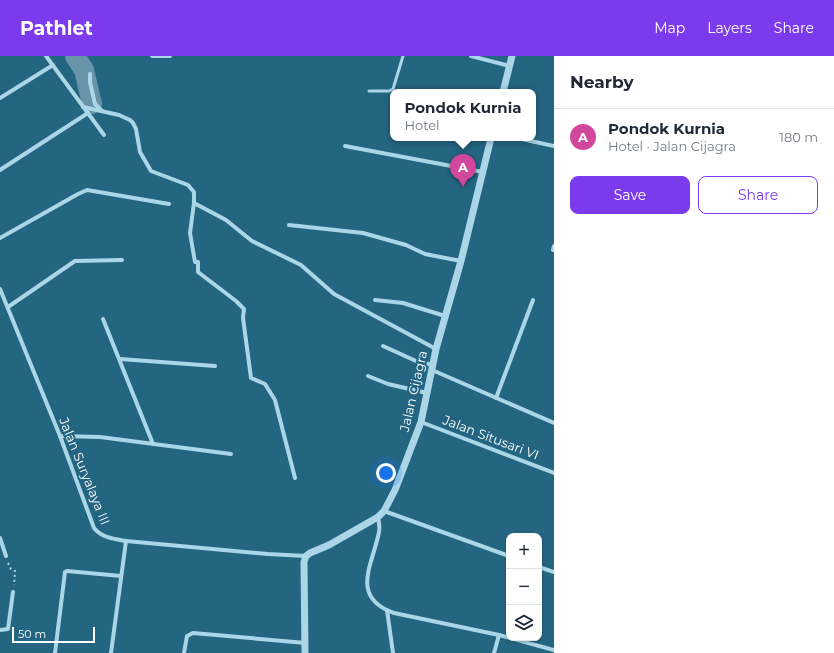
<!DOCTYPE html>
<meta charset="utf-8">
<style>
:root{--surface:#fff;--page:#f2f2f3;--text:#1f2937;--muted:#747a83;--line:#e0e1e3;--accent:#7c3aed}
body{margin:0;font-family:Montserrat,sans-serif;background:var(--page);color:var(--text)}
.controls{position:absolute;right:12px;bottom:12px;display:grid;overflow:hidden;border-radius:8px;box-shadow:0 1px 3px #0004}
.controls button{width:36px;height:36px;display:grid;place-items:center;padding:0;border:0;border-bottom:1px solid var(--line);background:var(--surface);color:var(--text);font:20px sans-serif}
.scale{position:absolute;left:12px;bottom:10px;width:83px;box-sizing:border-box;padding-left:4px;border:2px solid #fff;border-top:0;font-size:11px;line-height:14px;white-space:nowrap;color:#fff;-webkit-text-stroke:3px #246581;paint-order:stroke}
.you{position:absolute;left:386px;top:417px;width:14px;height:14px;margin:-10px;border:3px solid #fff;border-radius:50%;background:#1a73e8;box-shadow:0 0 0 6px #1a73e833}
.badge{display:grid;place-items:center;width:26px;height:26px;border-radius:50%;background:var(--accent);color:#fff;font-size:13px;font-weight:700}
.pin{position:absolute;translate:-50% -33px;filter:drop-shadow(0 1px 2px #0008)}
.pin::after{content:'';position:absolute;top:21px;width:14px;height:12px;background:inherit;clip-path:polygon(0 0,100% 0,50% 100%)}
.popup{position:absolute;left:390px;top:33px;width:146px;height:52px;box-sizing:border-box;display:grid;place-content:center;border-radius:8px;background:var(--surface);filter:drop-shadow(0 1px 3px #0005);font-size:13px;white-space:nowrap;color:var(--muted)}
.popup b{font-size:15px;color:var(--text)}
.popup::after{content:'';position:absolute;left:50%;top:100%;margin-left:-8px;border:8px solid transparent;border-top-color:var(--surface)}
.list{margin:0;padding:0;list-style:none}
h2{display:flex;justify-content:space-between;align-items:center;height:52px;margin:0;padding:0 16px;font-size:17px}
h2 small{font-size:13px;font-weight:400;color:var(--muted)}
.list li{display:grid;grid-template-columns:26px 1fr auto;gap:12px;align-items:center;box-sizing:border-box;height:56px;padding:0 16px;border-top:1px solid var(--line)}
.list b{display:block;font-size:15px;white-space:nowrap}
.list p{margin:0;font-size:13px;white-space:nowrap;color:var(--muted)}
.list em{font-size:13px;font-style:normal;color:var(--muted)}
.actions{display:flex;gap:8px;padding:12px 16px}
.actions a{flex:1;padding:9px 0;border:1px solid var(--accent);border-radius:8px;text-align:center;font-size:14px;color:var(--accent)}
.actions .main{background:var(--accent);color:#fff}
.icon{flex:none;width:22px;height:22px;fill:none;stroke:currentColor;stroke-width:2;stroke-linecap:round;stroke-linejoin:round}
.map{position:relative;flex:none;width:554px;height:597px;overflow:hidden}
header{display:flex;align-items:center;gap:24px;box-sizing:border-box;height:56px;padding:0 20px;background:var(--accent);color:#fff}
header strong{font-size:19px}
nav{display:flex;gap:22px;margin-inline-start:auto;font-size:14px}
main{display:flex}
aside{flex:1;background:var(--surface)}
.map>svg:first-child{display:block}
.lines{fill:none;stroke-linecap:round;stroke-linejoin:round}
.river{stroke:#6794a8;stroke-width:20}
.path{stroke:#abd6e7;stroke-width:2;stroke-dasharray:2 3;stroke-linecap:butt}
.service{stroke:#abd6e7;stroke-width:3}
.minor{stroke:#abd6e7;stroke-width:4}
.tertiary{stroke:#abd6e7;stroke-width:7}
.labels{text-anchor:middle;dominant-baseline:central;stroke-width:4;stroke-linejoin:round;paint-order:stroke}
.street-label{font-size:13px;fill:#fff;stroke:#246581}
</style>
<header>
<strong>Pathlet</strong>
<nav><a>Map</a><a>Layers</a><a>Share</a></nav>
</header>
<main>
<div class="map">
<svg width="554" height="597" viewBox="0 0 554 597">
<rect width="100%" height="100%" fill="#246581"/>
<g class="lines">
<path class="river" d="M75 0 84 14 92 48"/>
<path class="path" d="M8 507 11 513 15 515 14 529"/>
<path class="service" d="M369 35H389L393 33 403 0"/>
<g class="minor">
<path d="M46 0 104 79"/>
<path d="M152 0H170"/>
<path d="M471 0 510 10"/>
<path d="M90 18V26L95 48 102 55"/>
<path d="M0 42 53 9"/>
<path d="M83 51 119 59 130 64 133 67 136 73 140 96 151 115 188 129 194 136V147L190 177 195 206H198V216L236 245 244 253 243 262 251 322 265 328 275 344 295 422"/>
<path d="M517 82 554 90"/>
<path d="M345 90 483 116"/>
<path d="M0 114 88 57"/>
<path d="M194 147 226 164 252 185 301 209 334 238 436 293"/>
<path d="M289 169 363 177 406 189 425 198 461 205"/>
<path d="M0 182 78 138 87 134 169 148"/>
<path d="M553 194 554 190"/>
<path d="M0 233 60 380 94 472C102 482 114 483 126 485L268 498 306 500"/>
<path d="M375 244 403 247 445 260"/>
<path d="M8 251 75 205 122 204"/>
<path d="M103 263 153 388"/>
<path d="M383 290 416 305 432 309"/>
<path d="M120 303 215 310"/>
<path d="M432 314 554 367"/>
<path d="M368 320 388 328 427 337"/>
<path d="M496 342 533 244"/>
<path d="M421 366 554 417"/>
<path d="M60 380 100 381 231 398"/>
<path d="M384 455 509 500"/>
<path d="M378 461C379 466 380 471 379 476 373 508 349 541 394 557L499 579 554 594"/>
<path d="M0 482 6 500"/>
<path d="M539 511 554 516"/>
<path d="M387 554 393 597"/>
<path d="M0 574 8 573 13 536"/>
<path d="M55 597 65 516 67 515 121 520"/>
<path d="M111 597 126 485"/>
<path d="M184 597 187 580 193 577 306 587"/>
<path d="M494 597 499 579"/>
</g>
<g class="tertiary">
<path d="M503 36 512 0"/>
<path d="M305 597 304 506 306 500 310 497 329 489 378 461 384 455 395 434 421 366 436 293 461 205 491 82"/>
</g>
</g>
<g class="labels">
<g class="street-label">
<text transform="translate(413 335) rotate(-77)">Jalan Cijagra</text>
<text transform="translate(491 381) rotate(21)">Jalan Situsari VI</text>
<text transform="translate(85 415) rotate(68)">Jalan Suryalaya III</text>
</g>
</g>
</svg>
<div class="controls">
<button>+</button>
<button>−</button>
<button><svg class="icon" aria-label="layers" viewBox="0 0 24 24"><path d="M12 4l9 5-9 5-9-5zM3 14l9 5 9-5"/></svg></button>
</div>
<div class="scale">50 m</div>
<div class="you"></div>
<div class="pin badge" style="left:463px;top:131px;background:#d1479c">A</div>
<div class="popup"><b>Pondok Kurnia</b>Hotel</div>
</div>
<aside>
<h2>Nearby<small></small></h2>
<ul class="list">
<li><span class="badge" style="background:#d1479c">A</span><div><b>Pondok Kurnia</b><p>Hotel · Jalan Cijagra</p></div><em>180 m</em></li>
</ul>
<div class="actions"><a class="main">Save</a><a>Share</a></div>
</aside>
</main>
